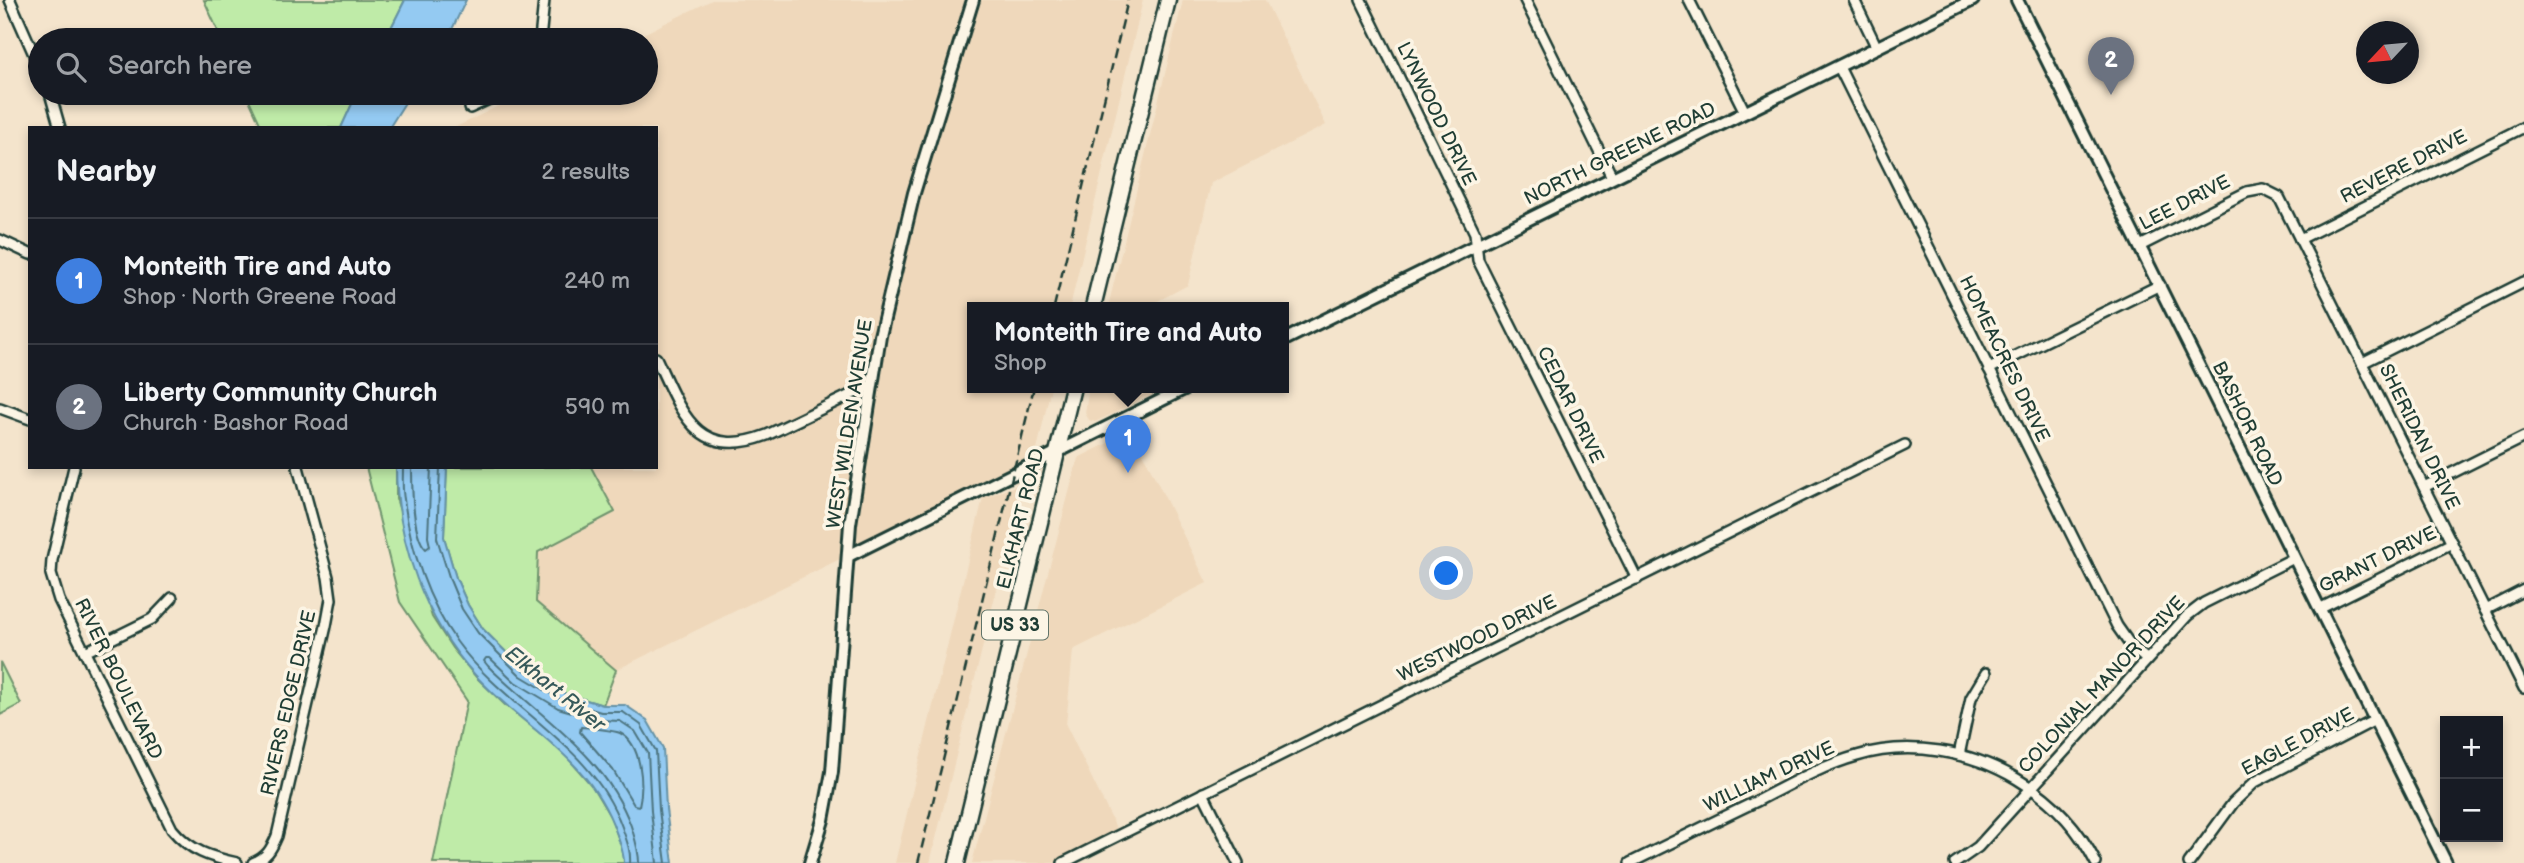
<!DOCTYPE html>
<meta charset="utf-8">
<style>
:root{--surface:#171b24;--page:#242831;--text:#f1f3f6;--muted:#9ea1a6;--line:#363941;--accent:#ea580c}
body{margin:0;font-family:"Balsamiq Sans",sans-serif;background:var(--page);color:var(--text)}
.controls{position:absolute;right:21px;bottom:21px;display:grid;overflow:hidden;border-radius:0px;box-shadow:0 4px 10px #0003}
.controls button{width:63px;height:63px;display:grid;place-items:center;padding:0;border:0;border-bottom:2px solid var(--line);background:var(--surface);color:var(--text);font:35px sans-serif}
.compass{position:absolute;left:2356px;top:21px;width:63px;height:63px;border-radius:50%;background:var(--surface);box-shadow:0 4px 10px #0003;rotate:244deg}
.you{position:absolute;left:1447px;top:574px;width:24px;height:24px;margin:-18px;border:5px solid #fff;border-radius:50%;background:#1a73e8;box-shadow:0 0 0 10px #1a73e833}
.badge{display:grid;place-items:center;width:46px;height:46px;border-radius:50%;background:var(--accent);color:#fff;font-size:23px;font-weight:700}
.pin{position:absolute;translate:-50% -58px;filter:drop-shadow(0 2px 4px #0008)}
.pin::after{content:'';position:absolute;top:37px;width:24px;height:21px;background:inherit;clip-path:polygon(0 0,100% 0,50% 100%)}
.popup{position:absolute;left:967px;top:302px;width:322px;height:91px;box-sizing:border-box;display:grid;place-content:center;border-radius:0px;background:var(--surface);filter:drop-shadow(0 2px 5px #0005);font-size:23px;white-space:nowrap;color:var(--muted)}
.popup b{font-size:26px;color:var(--text)}
.popup::after{content:'';position:absolute;left:50%;top:100%;margin-left:-14px;border:14px solid transparent;border-top-color:var(--surface)}
.list{margin:0;padding:0;list-style:none}
h2{display:flex;justify-content:space-between;align-items:center;height:91px;margin:0;padding:0 28px;font-size:30px}
h2 small{font-size:23px;font-weight:400;color:var(--muted)}
.list li{display:grid;grid-template-columns:46px 1fr auto;gap:21px;align-items:center;box-sizing:border-box;height:126px;padding:0 28px;border-top:2px solid var(--line)}
.list b{display:block;font-size:26px;white-space:nowrap}
.list p{margin:0;font-size:23px;white-space:nowrap;color:var(--muted)}
.list em{font-size:23px;font-style:normal;color:var(--muted)}
.icon{flex:none;width:38px;height:38px;fill:none;stroke:currentColor;stroke-width:2;stroke-linecap:round;stroke-linejoin:round}
.map{position:relative;flex:none;width:2524px;height:863px;overflow:hidden}
.search{position:absolute;background:var(--surface);box-shadow:0 4px 10px #0003;left:28px;top:28px;width:630px;height:77px;display:flex;align-items:center;gap:18px;box-sizing:border-box;padding:0 24px;border-radius:38px;color:var(--muted);font-size:26px}
.panel{position:absolute;background:var(--surface);box-shadow:0 4px 10px #0003;left:28px;top:126px;width:630px;height:343px;border-radius:0px}
.map>svg:first-child{display:block}
.built{fill:#efd8bb}
.green{fill:#bfeba8;stroke:#6f946e;stroke-width:2}
.water{fill:#94caf2;stroke:#6592a6;stroke-width:2}
.lines{fill:none;stroke-linecap:round;stroke-linejoin:round}
.shore{stroke:#4e7580;stroke-width:2}
.minor-casing{stroke:#1f3d34;stroke-width:14}
.tertiary-casing{stroke:#1f3d34;stroke-width:16}
.trunk-casing{stroke:#1f3d34;stroke-width:19}
.minor{stroke:#fcf5e5;stroke-width:9}
.tertiary{stroke:#fcf5e5;stroke-width:10}
.trunk{stroke:#fcf5e5;stroke-width:14}
.rail{stroke:#1f3d34;stroke-width:2.5;stroke-dasharray:10 5;stroke-linecap:butt}
.labels{text-anchor:middle;dominant-baseline:central;stroke-width:7;stroke-linejoin:round;paint-order:stroke}
.shield{fill:#fcf5e5;stroke:#617469;stroke-width:2}
.shield-label{font-size:18px;font-weight:bold;fill:#1f3d34}
.street-label{font-size:19px;fill:#1f3d34;stroke:#fcf5e5}
.water-label{font-size:21px;font-style:italic;fill:#36595a;stroke:#fcf5e5}
</style>
<div class="map">
<svg width="2524" height="863" viewBox="0 0 2524 863">
<rect width="100%" height="100%" fill="#f4e4cc"/>
<filter id="ink" filterUnits="userSpaceOnUse"><feTurbulence type="fractalNoise" baseFrequency=".0143" numOctaves="2"/><feDisplacementMap in="SourceGraphic" scale="14" xChannelSelector="R" yChannelSelector="G"/><feConvolveMatrix kernelMatrix="1 2 1 2 8 2 1 2 1" color-interpolation-filters="sRGB"/></filter>
<g filter="url(#ink)">
<g class="built">
<path d="M712 0H1143L1070 307H972V387H1051L1037 450 1031 457 985 479 848 555 616 670 536 602 538 552 615 512 591 467H656V128H454L525 93H646V40H631Z"/>
<path d="M1183 0H1265L1326 125 1211 183 1188 285 1154 303 1155 307H1108Z"/>
<path d="M1089 387H1169L1095 422 1089 420 1085 413Z"/>
<path d="M1132 431 1207 583 1073 650 1066 725 1118 832 1054 863H972L1078 458Z"/>
<path d="M1018 485 1021 489 930 863H895L983 498Z"/>
</g>
<g class="green">
<path d="M204 0H405L385 40H222Z"/>
<path d="M246 93H357L341 128H262Z"/>
<path d="M366 467H396V498L432 617 452 648 476 677 505 705 561 750 592 786 611 818 624 854V863H433L467 701 400 602Z"/>
<path d="M447 467H591L615 512 538 552 536 602 616 670 603 705 566 694 524 670 483 629 468 605 456 578 444 537Z"/>
<path d="M0 662 21 704 0 715Z"/>
</g>
<g class="water">
<path d="M405 0H466L447 40H385Z"/>
<path d="M357 93H411L389 128H341Z"/>
<path d="M396 467H447L444 537 456 578 468 605 483 629 524 670 566 694 603 705H625L647 720 663 748 666 809 673 863H624C624 852 620 843 616 832 589 756 526 731 476 676 424 619 397 544 396 467Z"/>
</g>
<g class="lines">
<g class="shore">
<path d="M403 467C403 478 402 489 404 499 410 548 428 602 457 642 506 710 593 745 622 827 626 839 631 850 630 863"/>
<path d="M412 467C412 487 412 536 426 549L430 546 428 537 431 467"/>
<path d="M440 467 437 538 450 580 462 609 478 633 521 676 563 701 601 712H623L641 725 656 751 659 810 666 863"/>
<path d="M581 727C586 727 616 731 620 733 642 744 644 785 639 806L634 805 613 770 580 732Z"/>
<path d="M639 863C639 850 635 839 631 826 605 754 539 717 488 666L484 661 486 658H490L515 682 558 708 599 720 620 721 635 731 648 753 651 811 657 863"/>
</g>
<defs>
<g id="minor">
<path d="M10 0 40 68"/>
<path d="M1361 0 1475 233 1478 260 1637 579"/>
<path d="M1525 0 1612 177"/>
<path d="M1689 0 1745 112"/>
<path d="M1854 0 1877 48"/>
<path d="M540 40 544 0"/>
<path d="M1839 67 2117 626 2131 646 2146 659"/>
<path d="M50 93 60 128"/>
<path d="M470 108 502 93"/>
<path d="M2300 239 2524 127"/>
<path d="M0 240 30 254"/>
<path d="M2140 246 2247 192 2263 189 2279 197 2524 688"/>
<path d="M656 358C681 411 696 462 767 435L871 385"/>
<path d="M2362 363 2524 282"/>
<path d="M1989 369 2160 285"/>
<path d="M0 408 30 419"/>
<path d="M74 467 52 560 51 574 59 600 172 829C190 851 210 857 237 863"/>
<path d="M2424 487 2524 437"/>
<path d="M2319 609 2452 543"/>
<path d="M2485 610 2524 590"/>
<path d="M85 652 152 619 172 598"/>
<path d="M1959 755 1971 698 1986 673"/>
<path d="M1203 793 1238 863"/>
<path d="M253 863C267 857 271 850 277 836L326 626 331 599 328 577 298 467"/>
<path d="M1063 863 1905 445"/>
<path d="M1630 863C1671 843 1713 822 1755 802 1788 785 1821 766 1857 756 1909 740 1971 751 2017 779 2051 799 2078 827 2096 863"/>
<path d="M1955 863 1978 847 2187 616 2204 603 2294 558"/>
<path d="M2189 863 2233 803 2255 782 2375 720"/>
</g>
<g id="tertiary">
<path d="M2017 0 2446 863"/>
<path d="M1284 340 1973 0"/>
<path d="M848 556 1188 387"/>
<path d="M810 863 823 820 832 772 850 524 880 336 914 193 973 0"/>
</g>
<g id="trunk">
<path d="M1093 307 1168 0"/>
<path d="M957 863 1073 387"/>
</g>
</defs>
<use href="#minor" class="minor-casing"/>
<use href="#tertiary" class="tertiary-casing"/>
<use href="#trunk" class="trunk-casing"/>
<use href="#minor" class="minor"/>
<use href="#tertiary" class="tertiary"/>
<use href="#trunk" class="trunk"/>
<g class="rail">
<path d="M1054 307 1128 0"/>
<path d="M918 863 1034 387"/>
</g>
</g>
</g>
<g class="labels">
<rect class="shield" x="982" y="610.5" width="66" height="29" rx="5"/>
<g class="shield-label">
<text x="1015" y="625">US 33</text>
</g>
<g class="street-label">
<text transform="translate(1436 114) rotate(64)">LYNWOOD DRIVE</text>
<text transform="translate(1620 154) rotate(-26)">NORTH GREENE ROAD</text>
<text transform="translate(2404 167) rotate(-27)">REVERE DRIVE</text>
<text transform="translate(2185 203) rotate(-27)">LEE DRIVE</text>
<text transform="translate(2004 359) rotate(64)">HOMEACRES DRIVE</text>
<text transform="translate(1570 405) rotate(64)">CEDAR DRIVE</text>
<text transform="translate(850 424) rotate(-81)">WEST WILDEN AVENUE</text>
<text transform="translate(2247 424) rotate(64)">BASHOR ROAD</text>
<text transform="translate(2419 437) rotate(64)">SHERIDAN DRIVE</text>
<text transform="translate(1021 519) rotate(-76)">ELKHART ROAD</text>
<text transform="translate(2378 560) rotate(-26)">GRANT DRIVE</text>
<text transform="translate(1477 639) rotate(-26)">WESTWOOD DRIVE</text>
<text transform="translate(118 679) rotate(64)">RIVER BOULEVARD</text>
<text transform="translate(2102 685) rotate(-47)">COLONIAL MANOR DRIVE</text>
<text transform="translate(289 703) rotate(-77)">RIVERS EDGE DRIVE</text>
<text transform="translate(2298 742) rotate(-28)">EAGLE DRIVE</text>
<text transform="translate(1769 777) rotate(-25)">WILLIAM DRIVE</text>
</g>
<g class="water-label">
<text transform="translate(555 689) rotate(39)">Elkhart River</text>
</g>
</g>
</svg>
<div class="controls">
<button>+</button>
<button>−</button>
</div>
<svg class="compass" viewBox="-18 -18 36 36"><path d="M0-13l5 13h-10z" fill="#e53935"/><path d="M0 13l5-13h-10z" fill="#9ea1a6"/></svg>
<div class="you"></div>
<div class="pin badge" style="left:1128px;top:473px;background:#3f7fe0">1</div>
<div class="popup"><b>Monteith Tire and Auto</b>Shop</div>
<div class="pin badge" style="left:2111px;top:95px;background:#6b7280">2</div>
<div class="search"><svg class="icon" aria-label="search" viewBox="0 0 24 24"><circle cx="10" cy="10" r="6"/><path d="M15 15l6 6"/></svg>Search here</div>
<section class="panel">
<h2>Nearby<small>2 results</small></h2>
<ul class="list">
<li><span class="badge" style="background:#3f7fe0">1</span><div><b>Monteith Tire and Auto</b><p>Shop · North Greene Road</p></div><em>240 m</em></li>
<li><span class="badge" style="background:#6b7280">2</span><div><b>Liberty Community Church</b><p>Church · Bashor Road</p></div><em>590 m</em></li>
</ul>
</section>
</div>
